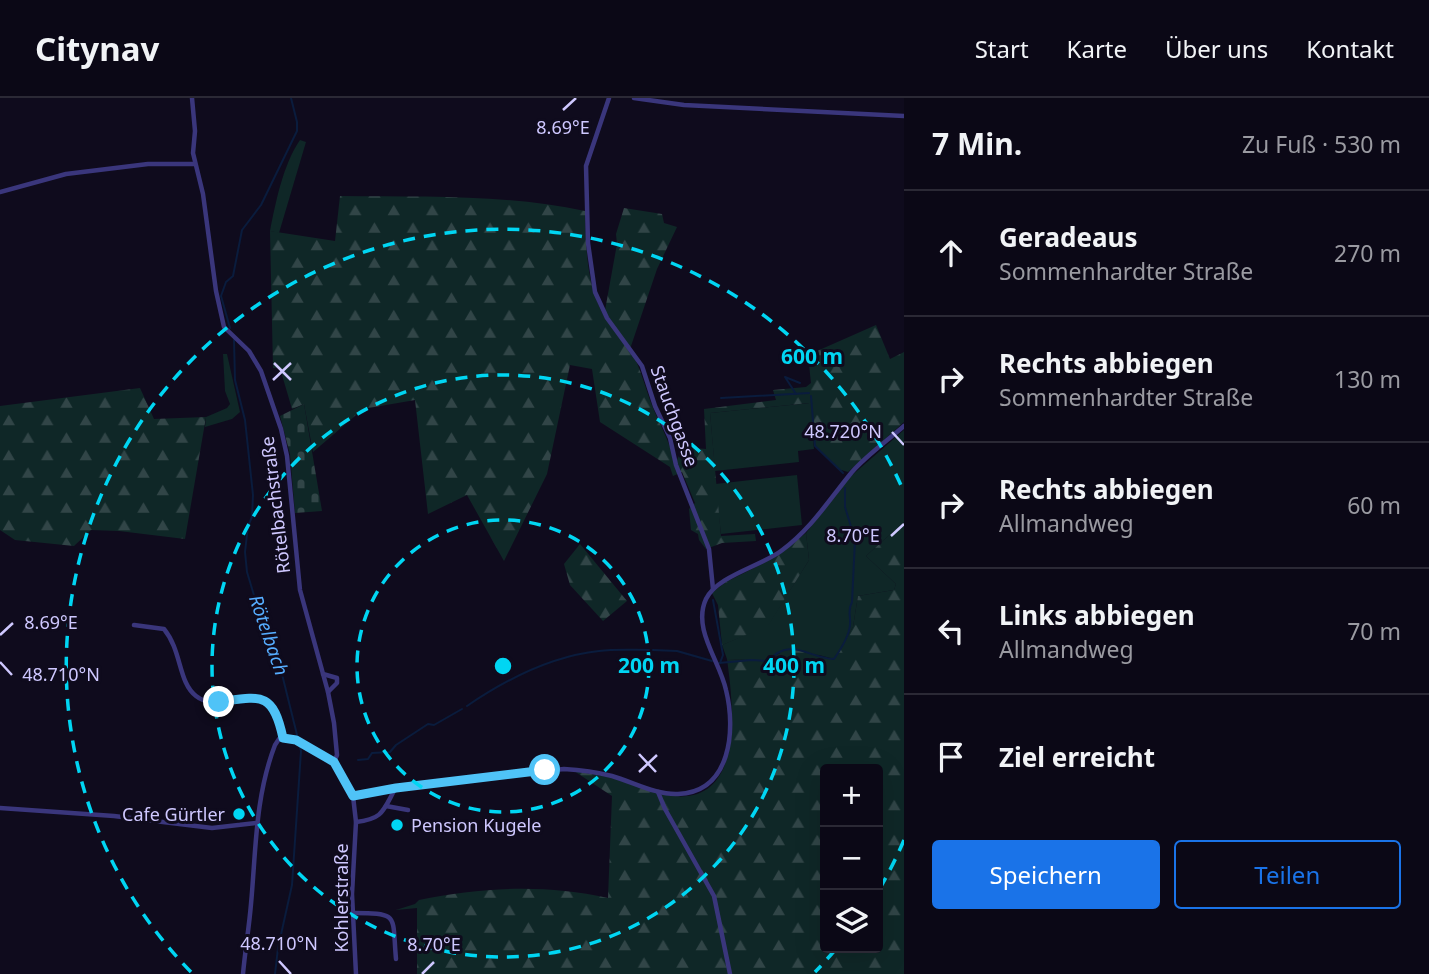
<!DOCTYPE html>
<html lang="de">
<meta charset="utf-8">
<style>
:root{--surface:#0b0816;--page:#191623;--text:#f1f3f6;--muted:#9a9aa1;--line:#2b2935;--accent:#1a73e8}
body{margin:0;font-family:"Noto Sans",sans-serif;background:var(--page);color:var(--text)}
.controls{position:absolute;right:21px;bottom:21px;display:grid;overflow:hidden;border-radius:7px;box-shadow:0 7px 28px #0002}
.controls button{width:63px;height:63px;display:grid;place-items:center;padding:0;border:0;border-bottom:2px solid var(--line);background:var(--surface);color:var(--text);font:35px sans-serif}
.stop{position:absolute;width:21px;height:21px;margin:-16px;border:5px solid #4fc3f7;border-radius:50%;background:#fff}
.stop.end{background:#4fc3f7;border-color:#fff;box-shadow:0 2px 7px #0008}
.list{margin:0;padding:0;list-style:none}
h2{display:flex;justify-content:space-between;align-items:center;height:91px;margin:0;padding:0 28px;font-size:30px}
h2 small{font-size:23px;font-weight:400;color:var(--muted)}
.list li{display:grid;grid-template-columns:46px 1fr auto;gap:21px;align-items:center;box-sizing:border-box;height:126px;padding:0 28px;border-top:2px solid var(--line)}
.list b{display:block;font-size:26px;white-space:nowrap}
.list p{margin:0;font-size:23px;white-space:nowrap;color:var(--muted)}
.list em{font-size:23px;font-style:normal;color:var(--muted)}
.actions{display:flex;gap:14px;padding:21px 28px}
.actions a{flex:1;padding:16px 0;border:2px solid var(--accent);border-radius:7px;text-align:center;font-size:24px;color:var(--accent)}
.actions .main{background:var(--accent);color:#fff}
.icon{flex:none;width:38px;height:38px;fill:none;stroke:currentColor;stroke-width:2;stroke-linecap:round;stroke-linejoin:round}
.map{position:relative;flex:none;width:904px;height:876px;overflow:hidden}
header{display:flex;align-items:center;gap:42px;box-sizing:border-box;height:98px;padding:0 35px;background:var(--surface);border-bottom:2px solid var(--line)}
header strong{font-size:33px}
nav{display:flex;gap:38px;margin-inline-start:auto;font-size:24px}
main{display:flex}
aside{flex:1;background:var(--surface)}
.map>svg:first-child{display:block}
.green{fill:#0f2727}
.forest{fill:url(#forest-firs);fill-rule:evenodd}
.cemetery{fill:url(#cemetery-stones)}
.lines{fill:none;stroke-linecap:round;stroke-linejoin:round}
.stream{stroke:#0a1c3d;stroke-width:2}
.minor{stroke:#3a367c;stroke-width:4.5}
.route{stroke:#4fc3f7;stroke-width:9}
.ticks{fill:none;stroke:#cfc8ff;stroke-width:2.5}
.ring{fill:none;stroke:#00d6f3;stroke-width:3.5;stroke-dasharray:12 9}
.poi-dot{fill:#00d6f3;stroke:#0f0b1d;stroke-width:2.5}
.labels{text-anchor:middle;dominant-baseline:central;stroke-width:6;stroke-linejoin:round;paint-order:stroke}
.street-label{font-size:18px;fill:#cfc8ff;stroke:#0f0b1d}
.poi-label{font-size:18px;fill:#cfc8ff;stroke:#0f0b1d;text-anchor:end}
.water-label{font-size:19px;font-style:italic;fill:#56adff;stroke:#0f0b1d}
.ticks-label{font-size:18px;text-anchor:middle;fill:#cfc8ff;stroke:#0f0b1d;stroke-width:6;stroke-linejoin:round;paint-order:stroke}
.centre{fill:#00d6f3;stroke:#0f0b1d;stroke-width:3.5}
.ring-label{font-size:21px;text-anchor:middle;font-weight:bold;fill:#00d6f3;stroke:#0f0b1d;stroke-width:6;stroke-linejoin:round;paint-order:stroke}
</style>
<header>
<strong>Citynav</strong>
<nav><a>Start</a><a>Karte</a><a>Über uns</a><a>Kontakt</a></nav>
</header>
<main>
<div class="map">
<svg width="904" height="876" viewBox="0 0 904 876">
<defs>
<pattern id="forest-firs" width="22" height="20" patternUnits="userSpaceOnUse" patternTransform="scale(1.75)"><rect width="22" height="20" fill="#0f2727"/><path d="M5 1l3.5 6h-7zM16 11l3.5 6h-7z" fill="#314547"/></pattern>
<pattern id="cemetery-stones" width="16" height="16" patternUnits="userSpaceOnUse" patternTransform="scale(1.75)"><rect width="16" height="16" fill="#0f2727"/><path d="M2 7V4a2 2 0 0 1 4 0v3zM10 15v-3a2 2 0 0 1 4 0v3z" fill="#314547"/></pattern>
</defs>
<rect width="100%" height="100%" fill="#0f0b1d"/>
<g class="green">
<path d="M300 42 306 44 279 135 270 133C276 103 283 67 300 42Z"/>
<path d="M223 256H227L240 314 232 321 205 329 206 319 227 310 230 306 225 293Z"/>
<path d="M810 305 814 351 798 353 799 364 715 373 710 315Z"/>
<path d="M904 332V424L866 458 896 486 894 492 858 498 853 529 834 561 819 557 778 555 768 563 727 561 722 547 768 527 809 462 806 435 850 379Z"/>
<path d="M797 377 802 427 721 436 715 386Z"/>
</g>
<g class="forest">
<path d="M340 98C422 99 504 96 585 113 586 149 586 186 604 218L617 146 616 136 624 110 662 116 664 125 677 129 657 171 630 251C641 270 645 290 653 310 661 329 669 342 674 363L677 362 683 349 706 351 704 311 776 302 773 292 806 289 811 285 808 257 876 227 890 261 904 254V324L848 374 838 371 814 347 809 305 710 315 721 438 755 436 756 443 722 445 706 451 699 442 698 436 691 432 689 411 695 405 682 374 673 378 670 369 600 324 592 271 570 267 547 376 504 463 467 397 428 416 415 302 363 311 313 354 304 306 292 311 280 270H273L270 133 335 143Z"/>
<path d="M140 290 154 321 206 319 185 441 119 433 91 432 74 448 15 442 0 432V308Z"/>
<path d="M904 424V876H417V810L396 812 415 806 419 802C483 789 544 786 608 800L612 698 574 673C592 676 610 679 627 684 642 688 658 696 673 698 746 706 733 604 727 561L768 563C795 541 805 557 834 561L853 529 858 498 894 492 896 486 866 458ZM825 671H878V850H825Z"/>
<path d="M806 435 809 462 768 528 722 547 718 507 712 495 726 484 774 460Z"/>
<path d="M580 446 627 503 603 523 570 487 564 466Z"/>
</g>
<path class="cemetery" d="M304 306 322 413 295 415 290 356 280 318Z"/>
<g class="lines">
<g class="stream">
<path d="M230 230 221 198 226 184 233 178 242 132 261 107 297 33V24L291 0"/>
<path d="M234 242 235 282 245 322 253 397 252 419 248 428 245 454 247 474 266 537 278 560 301 653 292 787 278 850 275 876"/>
<path d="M796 296 785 279 800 285"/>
<path d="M811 298 815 348 843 375"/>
<path d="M721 300 809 295"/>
<path d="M713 502 723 557 720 565"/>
<path d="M653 552 677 553 712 563"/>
<path d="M719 565 751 562 768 563C790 538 808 560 834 561 841 551 849 539 850 527 851 518 847 513 852 504L855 442 845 409V390"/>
<path d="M467 608C505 582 552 558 599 553 615 551 632 552 649 552"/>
<path d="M358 662 368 661 372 655 390 654 396 647 428 626 434 627 462 611"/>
</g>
<g class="minor">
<path d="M192 0 195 33 193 55 203 96 216 193 224 229 249 253 261 273 281 331 287 358 300 492 328 594 334 625 337 657 334 664"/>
<path d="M609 0 586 68 588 145 595 194 607 220 642 268 655 308 670 340 676 367 709 451 713 491"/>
<path d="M634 0 684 7 904 18"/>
<path d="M0 94 66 76 148 66H195"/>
<path d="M134 527 164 531C182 553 178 584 196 598 218 616 255 585 274 609 280 617 281 630 283 640"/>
<path d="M323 576 337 580V585L328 594"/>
<path d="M658 694 665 711 714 798 730 876"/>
<path d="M353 698 396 690 564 671C581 672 596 674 612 678 633 684 656 697 678 696 731 694 736 632 726 592 720 563 692 531 706 501 717 478 761 468 781 453 811 431 829 402 852 374 867 357 887 343 904 328"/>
<path d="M386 708 408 712"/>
<path d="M0 710 114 718 212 730 256 725"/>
<path d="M356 724C383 721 383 713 395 691"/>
<path d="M354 815C400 815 392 817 396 861"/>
<path d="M243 876C245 853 249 830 251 806 256 752 255 699 275 647L279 641 288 639 334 664 353 698 356 724 352 796 356 876"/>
</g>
</g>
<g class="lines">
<path class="route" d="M219 604C261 598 273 593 283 640L296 642 334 664 353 698 396 690 545 672"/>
</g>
<path class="ticks" d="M563 12 576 0M274 265 291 282M273 282 291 265M892 334 904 347M891 438 904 426M0 537 13 525M0 564 12 577M639 656 656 674M639 674 657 657M279 863 291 876M422 876 434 864"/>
<g class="ring">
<circle cx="503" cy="568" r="146"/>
<circle cx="503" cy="568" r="291"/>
<path d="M904 742A437 437 0 0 1 880 790M835 852A437 437 0 0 1 815 874M191 874A437 437 0 1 1 904 394"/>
</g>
<g class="poi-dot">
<circle cx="239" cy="716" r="7"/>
<circle cx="397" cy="727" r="7"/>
</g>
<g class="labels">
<g class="street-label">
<text transform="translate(675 318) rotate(70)">Stauchgasse</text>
<text transform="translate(275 407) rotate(-97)">Rötelbachstraße</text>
<text transform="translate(341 800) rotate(-90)">Kohlerstraße</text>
</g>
<g class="poi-label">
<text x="225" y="716">Cafe Gürtler</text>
<text x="411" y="727" text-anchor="start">Pension Kugele</text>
</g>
<g class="water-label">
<text transform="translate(269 537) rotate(71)">Rötelbach</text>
</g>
</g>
<g class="ticks-label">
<text x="563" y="36">8.69°E</text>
<text x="843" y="340">48.720°N</text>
<text x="853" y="444">8.70°E</text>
<text x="51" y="531">8.69°E</text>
<text x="61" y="583">48.710°N</text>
<text x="279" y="852">48.710°N</text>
<text x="434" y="853">8.70°E</text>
</g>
<circle cx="503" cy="568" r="10" class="centre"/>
<g class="ring-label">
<text x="812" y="266">600 m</text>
<text x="649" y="575">200 m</text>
<text x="794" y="575">400 m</text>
</g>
</svg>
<div class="controls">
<button>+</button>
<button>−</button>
<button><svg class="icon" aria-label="layers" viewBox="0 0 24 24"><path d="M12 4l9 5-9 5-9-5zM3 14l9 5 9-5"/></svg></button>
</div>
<div class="stop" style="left:545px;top:672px"></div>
<div class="stop end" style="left:219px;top:604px"></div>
</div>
<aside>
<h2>7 Min.<small>Zu Fuß · 530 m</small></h2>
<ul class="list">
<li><svg class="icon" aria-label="ahead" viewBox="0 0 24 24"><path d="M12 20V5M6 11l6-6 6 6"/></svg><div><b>Geradeaus</b><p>Sommenhardter Straße</p></div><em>270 m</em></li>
<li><svg class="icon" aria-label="right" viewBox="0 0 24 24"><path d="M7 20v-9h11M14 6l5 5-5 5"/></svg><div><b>Rechts abbiegen</b><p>Sommenhardter Straße</p></div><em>130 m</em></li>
<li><svg class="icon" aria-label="right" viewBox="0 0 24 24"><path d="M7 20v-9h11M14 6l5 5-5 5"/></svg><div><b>Rechts abbiegen</b><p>Allmandweg</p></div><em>60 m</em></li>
<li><svg class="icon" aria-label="left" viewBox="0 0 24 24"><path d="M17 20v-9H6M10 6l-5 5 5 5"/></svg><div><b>Links abbiegen</b><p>Allmandweg</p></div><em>70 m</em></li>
<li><svg class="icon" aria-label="arrive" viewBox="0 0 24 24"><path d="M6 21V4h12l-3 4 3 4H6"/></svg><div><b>Ziel erreicht</b></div></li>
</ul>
<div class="actions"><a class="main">Speichern</a><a>Teilen</a></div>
</aside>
</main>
